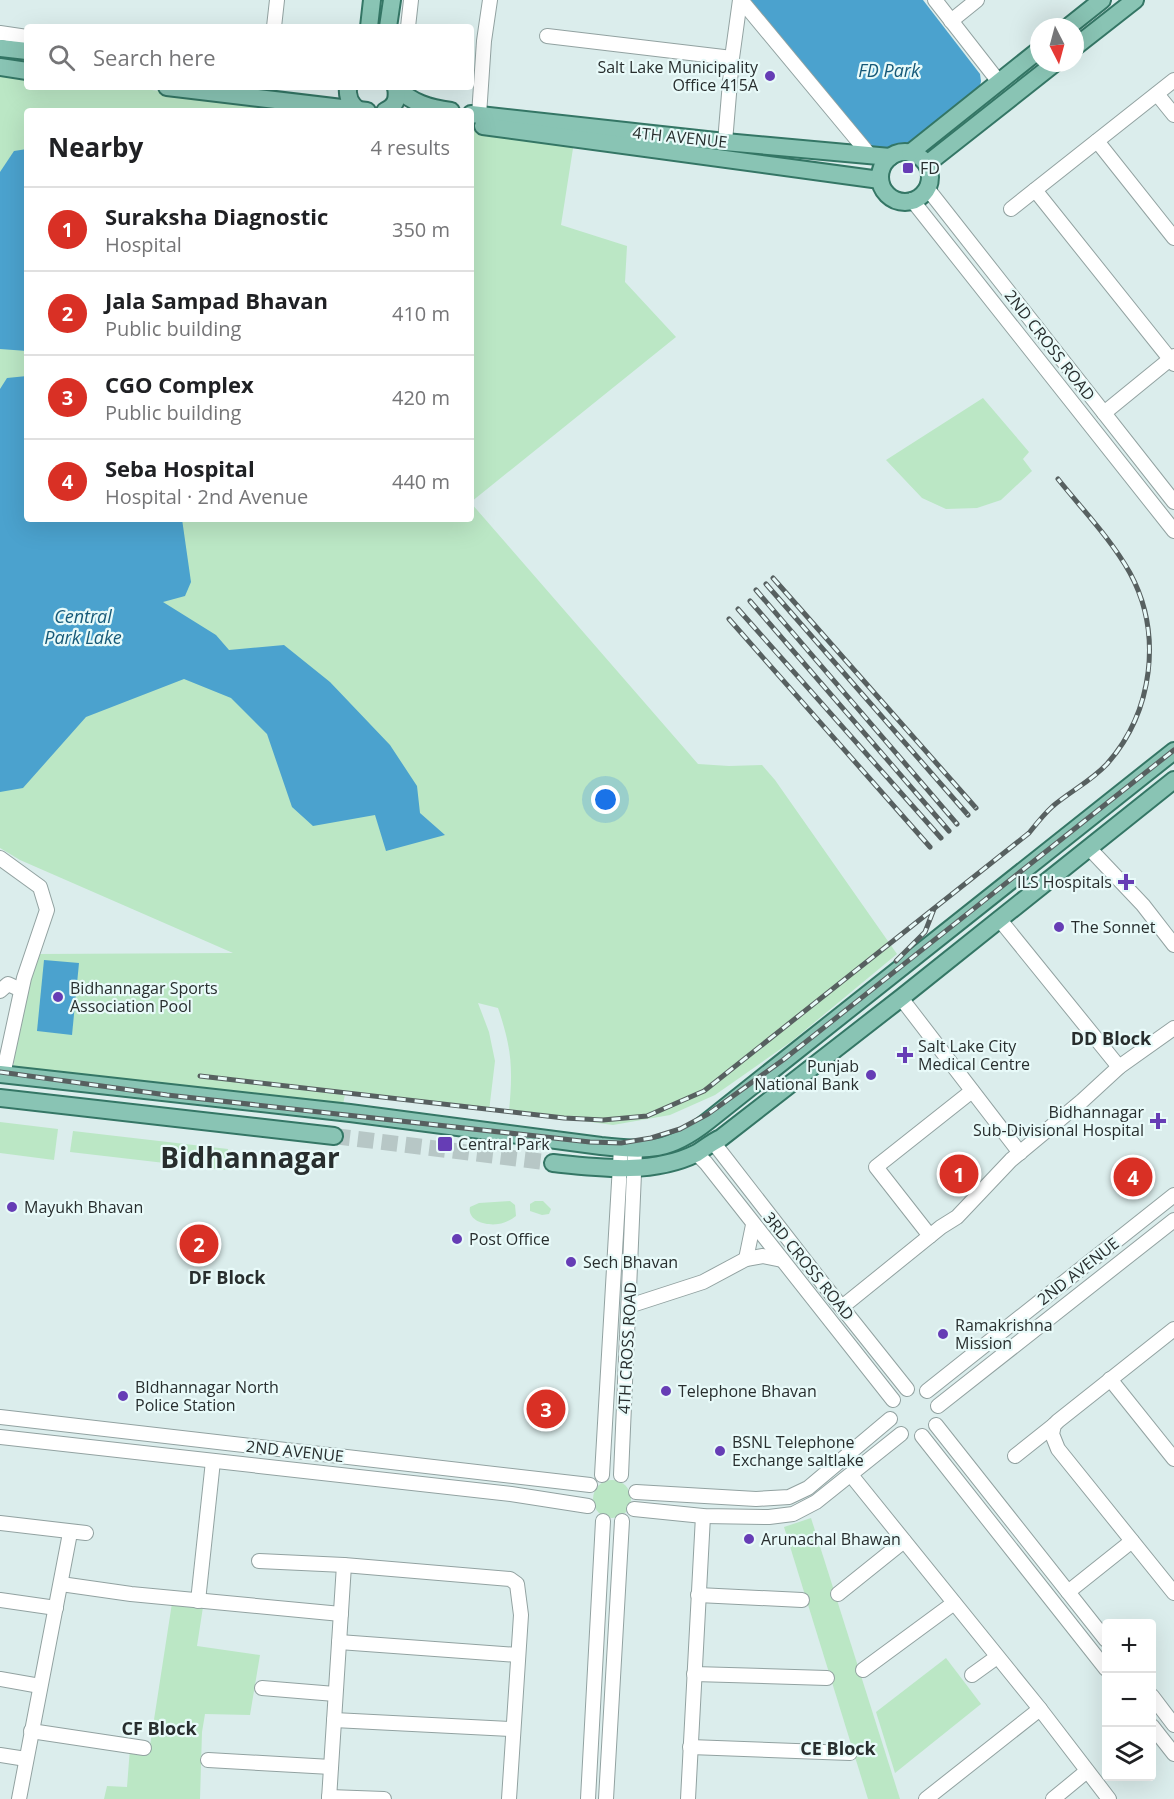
<!DOCTYPE html>
<meta charset="utf-8">
<style>
:root{--surface:#fff;--page:#f6f6f6;--text:#202124;--muted:#757577;--line:#e0e0e0;--accent:#d93025}
body{margin:0;font-family:"Open Sans",sans-serif;background:var(--page);color:var(--text)}
.controls{position:absolute;right:18px;bottom:18px;display:grid;overflow:hidden;border-radius:6px;box-shadow:0 6px 24px #0002}
.controls button{width:54px;height:54px;display:grid;place-items:center;padding:0;border:0;border-bottom:2px solid var(--line);background:var(--surface);color:var(--text);font:30px sans-serif}
.compass{position:absolute;left:1030px;top:18px;width:54px;height:54px;border-radius:50%;background:var(--surface);box-shadow:0 6px 24px #0002;rotate:174deg}
.you{position:absolute;left:606px;top:800px;width:21px;height:21px;margin:-15px;border:4px solid #fff;border-radius:50%;background:#1a73e8;box-shadow:0 0 0 9px #1a73e833}
.badge{display:grid;place-items:center;width:39px;height:39px;border-radius:50%;background:var(--accent);color:#fff;font-size:20px;font-weight:700}
.pin{position:absolute;translate:-50% -50%;border:3px solid #fff;box-shadow:0 2px 6px #0006}
.list{margin:0;padding:0;list-style:none}
h2{display:flex;justify-content:space-between;align-items:center;height:78px;margin:0;padding:0 24px;font-size:26px}
h2 small{font-size:20px;font-weight:400;color:var(--muted)}
.list li{display:grid;grid-template-columns:39px 1fr auto;gap:18px;align-items:center;box-sizing:border-box;height:84px;padding:0 24px;border-top:2px solid var(--line)}
.list b{display:block;font-size:22px;white-space:nowrap}
.list p{margin:0;font-size:20px;white-space:nowrap;color:var(--muted)}
.list em{font-size:20px;font-style:normal;color:var(--muted)}
.icon{flex:none;width:33px;height:33px;fill:none;stroke:currentColor;stroke-width:2;stroke-linecap:round;stroke-linejoin:round}
.map{position:relative;flex:none;width:1174px;height:1799px;overflow:hidden}
.search{position:absolute;background:var(--surface);box-shadow:0 6px 24px #0002;left:24px;top:24px;width:450px;height:66px;display:flex;align-items:center;gap:15px;box-sizing:border-box;padding:0 21px;border-radius:6px;color:var(--muted);font-size:22px}
.panel{position:absolute;background:var(--surface);box-shadow:0 6px 24px #0002;left:24px;top:108px;width:450px;height:414px;border-radius:6px}
.map>svg:first-child{display:block}
.green{fill:#bbe7c5}
.water{fill:#4ba2ce}
.lines{fill:none;stroke-linecap:round;stroke-linejoin:round}
.major-tunnel{stroke:#b7c7c6;stroke-width:16;stroke-dasharray:16 8;stroke-linecap:butt}
.minor-casing{stroke:#92a2a1;stroke-width:16}
.major-casing{stroke:#347665;stroke-width:20}
.minor{stroke:#fff;stroke-width:14}
.major{stroke:#89c4b4;stroke-width:16}
.rail-casing{stroke:#576060;stroke-width:5}
.rail{stroke:#e8faf9;stroke-width:3;stroke-dasharray:9;stroke-linecap:butt}
.poi-dot{fill:#663db5;stroke:#e8faf9;stroke-width:2}
.labels{text-anchor:middle;dominant-baseline:central;stroke-width:4.5;stroke-linejoin:round;paint-order:stroke}
.poi-label{font-size:16px;fill:#282e2e;stroke:#e8faf9;text-anchor:start}
.street-label{font-size:16px;fill:#282e2e;stroke:#e8faf9}
.water-label{font-size:18px;font-style:italic;fill:#165978;stroke:#e8faf9}
.neighbourhood-label{font-size:18px;font-weight:bold;fill:#282e2e;stroke:#e8faf9}
.town-label{font-size:28px;font-weight:bold;fill:#282e2e;stroke:#e8faf9}
</style>
<div class="map">
<svg width="1174" height="1799" viewBox="0 0 1174 1799">
<rect width="100%" height="100%" fill="#dbedec"/>
<g class="green">
<path d="M0 72 27 75V87H127L323 111H27V519H471V503L698 764 729 766 762 765 775 780 897 954 792 1041 715 1095 670 1115 613 1125 509 1111C513 1069 512 1049 498 1008L478 1003 489 1032 495 1061 489 1111 345 1094 343 1105 13 1072 17 1030 37 954 233 953 20 860 0 848Z"/>
<path d="M471 129 574 142 561 225 627 246 625 282 676 337 471 502Z"/>
<path d="M983 398 1029 452 1023 459 1032 471 1001 500 977 508 946 509 922 498 886 460Z"/>
<path d="M0 1122 58 1129 54 1160 0 1153Z"/>
<path d="M73 1131 228 1149 225 1170 70 1152Z"/>
<path d="M510 1201 515 1205 516 1216C511 1220 505 1223 498 1224 487 1226 467 1221 470 1207L479 1203Z"/>
<path d="M543 1201 551 1209 549 1214 542 1215 530 1211V1204L535 1201Z"/>
<circle cx="612" cy="1499" r="19"/>
<path d="M811 1518 900 1799H868L784 1527Z"/>
<path d="M172 1603 203 1607 197 1646 260 1655 250 1715 205 1714 202 1732 200 1799H104L107 1786 127 1787 130 1748 149 1752Z"/>
<path d="M946 1658 981 1704 895 1773 876 1712Z"/>
</g>
<g class="water">
<path d="M750 0H923L980 74 981 81 980 86 913 140C897 150 886 150 867 148Z"/>
<path d="M27 149V351L0 349V172L14 151Z"/>
<path d="M27 376V519H182L191 582 185 596 163 602 216 635 229 650 284 645 330 682 390 745 417 786 420 813 445 835 386 851 375 815 313 826 292 807 267 734 231 698 184 679 86 717 23 788 0 792V389L7 378Z"/>
<path d="M44 960 79 963 72 1035 37 1031Z"/>
</g>
<g class="lines">
<path class="major-tunnel" d="M334 1136 553 1163"/>
<defs>
<g id="minor">
<path d="M741 0 868 153"/>
<path d="M935 0 999 82"/>
<path d="M951 21 977 0"/>
<path d="M274 27 277 0"/>
<path d="M408 27 411 0"/>
<path d="M0 33 27 37"/>
<path d="M547 36 732 58"/>
<path d="M1157 94 1174 115"/>
<path d="M479 115 484 41 490 0"/>
<path d="M1097 141 1174 238"/>
<path d="M725 142 732 58 740 0"/>
<path d="M927 188 1174 502"/>
<path d="M1035 190 1174 364"/>
<path d="M912 200 1174 531"/>
<path d="M1011 209 1174 80"/>
<path d="M1104 413 1174 356"/>
<path d="M1089 848 1143 905 1174 945"/>
<path d="M0 858 40 887 47 910 24 978 3 1075"/>
<path d="M1000 920 1119 1067"/>
<path d="M0 991 8 984 21 990"/>
<path d="M901 998 1020 1153"/>
<path d="M713 1142 824 1285 907 1389"/>
<path d="M696 1153 706 1163 893 1400"/>
<path d="M930 1236 876 1167 972 1091"/>
<path d="M746 1259 753 1225"/>
<path d="M629 1306 703 1282 746 1259 763 1256 782 1260"/>
<path d="M842 1307 941 1227 957 1217 1011 1160 1082 1101 1119 1067 1174 1028"/>
<path d="M1174 1329 1058 1421 1054 1425 1052 1434 1058 1449 1174 1593"/>
<path d="M1110 1379 1174 1459"/>
<path d="M927 1391 1174 1195"/>
<path d="M938 1406 1174 1220"/>
<path d="M0 1417 590 1485"/>
<path d="M936 1425 1106 1640"/>
<path d="M922 1436 1106 1669"/>
<path d="M0 1437 511 1494 588 1506"/>
<path d="M1015 1456 1054 1425"/>
<path d="M602 1475 621 1148"/>
<path d="M621 1475 635 1150"/>
<path d="M851 1475 1040 1709"/>
<path d="M636 1492 756 1499 789 1497 808 1488 890 1419"/>
<path d="M634 1509 703 1516 769 1517 793 1514 816 1502 901 1434"/>
<path d="M0 1523 86 1533"/>
<path d="M259 1561 344 1565 510 1579 517 1584 521 1615 509 1799"/>
<path d="M61 1584 131 1594 341 1614"/>
<path d="M1068 1592 1132 1541"/>
<path d="M838 1594 904 1541"/>
<path d="M698 1595 802 1600"/>
<path d="M0 1600 56 1608"/>
<path d="M198 1601 213 1461"/>
<path d="M339 1642 518 1655"/>
<path d="M863 1670 954 1603"/>
<path d="M694 1674 827 1678"/>
<path d="M972 1675 997 1657"/>
<path d="M0 1679 40 1686"/>
<path d="M262 1688 335 1694"/>
<path d="M1152 1696 1174 1725"/>
<path d="M334 1720 512 1729"/>
<path d="M1152 1726 1174 1754"/>
<path d="M31 1731 144 1748"/>
<path d="M690 1747 850 1753"/>
<path d="M0 1755 26 1759"/>
<path d="M208 1760 331 1767"/>
<path d="M329 1797 384 1799"/>
<path d="M19 1799 70 1533"/>
<path d="M329 1799 344 1565"/>
<path d="M588 1799 603 1521"/>
<path d="M606 1799 622 1521"/>
<path d="M688 1799 703 1516"/>
<path d="M926 1799 1040 1709 1109 1799"/>
<path d="M1053 1799 1087 1771"/>
</g>
<g id="major">
<path d="M369 27 372 0"/>
<path d="M388 27 392 0"/>
<path d="M1068 27 1102 0"/>
<path d="M1075 47 1135 0"/>
<path d="M0 48 27 51"/>
<path d="M0 67 27 71"/>
<path d="M167 87 367 111"/>
<path d="M348 87C347 97 350 104 358 110"/>
<path d="M396 87C412 103 429 108 451 111"/>
<path d="M385 111C396 106 398 99 396 87"/>
<path d="M471 114 725 142 890 157"/>
<path d="M483 126 880 180"/>
<circle cx="905" cy="177" r="25"/>
<path d="M910 153 1039 50"/>
<path d="M927 164 1055 63"/>
<path d="M0 1074 350 1113 601 1146C649 1151 669 1152 708 1121L1174 751"/>
<path d="M0 1098 334 1136"/>
<path d="M553 1163C600 1168 653 1175 697 1153 705 1148 712 1142 721 1138L901 998 1174 780"/>
</g>
</defs>
<use href="#minor" class="minor-casing"/>
<use href="#major" class="major-casing"/>
<use href="#minor" class="minor"/>
<use href="#major" class="major"/>
<defs>
<g id="rail">
<path d="M773 578 976 808"/>
<path d="M766 584 968 815"/>
<path d="M756 590 957 824"/>
<path d="M750 601 949 831"/>
<path d="M738 609 941 838"/>
<path d="M729 619 930 847"/>
<path d="M896 961 925 932 934 909"/>
<path d="M0 1072 167 1095 590 1142 621 1143 651 1138 680 1129 708 1114 783 1060 1174 750"/>
<path d="M200 1076 564 1118 603 1120 647 1116 704 1091 1029 833C1037 823 1044 814 1053 806 1071 791 1091 781 1107 764 1153 712 1163 634 1130 573 1111 539 1082 509 1058 479"/>
</g>
</defs>
<use href="#rail" class="rail-casing"/>
<use href="#rail" class="rail"/>
</g>
<g class="poi-dot">
<circle cx="770" cy="76" r="6"/>
<rect x="902" y="162" width="12" height="12" rx="3"/>
<path d="M1123 873h6v6h6v6h-6v6h-6v-6h-6v-6h6z"/>
<circle cx="1059" cy="927" r="6"/>
<circle cx="58" cy="997" r="6"/>
<path d="M902 1046h6v6h6v6h-6v6h-6v-6h-6v-6h6z"/>
<circle cx="871" cy="1075" r="6"/>
<path d="M1155 1112h6v6h6v6h-6v6h-6v-6h-6v-6h6z"/>
<rect x="437" y="1136" width="16" height="16" rx="3"/>
<circle cx="12" cy="1207" r="6"/>
<circle cx="457" cy="1239" r="6"/>
<circle cx="571" cy="1262" r="6"/>
<circle cx="943" cy="1334" r="6"/>
<circle cx="666" cy="1391" r="6"/>
<circle cx="123" cy="1396" r="6"/>
<circle cx="720" cy="1451" r="6"/>
<circle cx="749" cy="1539" r="6"/>
</g>
<g class="labels">
<g class="poi-label">
<text x="758" y="67" text-anchor="end">Salt Lake Municipality<tspan x="758" dy="18">Office 415A</tspan></text>
<text x="920" y="168">FD</text>
<text x="1112" y="882" text-anchor="end">ILS Hospitals</text>
<text x="1071" y="927">The Sonnet</text>
<text x="70" y="988">Bidhannagar Sports<tspan x="70" dy="18">Association Pool</tspan></text>
<text x="918" y="1046">Salt Lake City<tspan x="918" dy="18">Medical Centre</tspan></text>
<text x="859" y="1066" text-anchor="end">Punjab<tspan x="859" dy="18">National Bank</tspan></text>
<text x="1144" y="1112" text-anchor="end">Bidhannagar<tspan x="1144" dy="18">Sub-Divisional Hospital</tspan></text>
<text x="458" y="1144">Central Park</text>
<text x="24" y="1207">Mayukh Bhavan</text>
<text x="469" y="1239">Post Office</text>
<text x="583" y="1262">Sech Bhavan</text>
<text x="955" y="1325">Ramakrishna<tspan x="955" dy="18">Mission</tspan></text>
<text x="135" y="1387">BIdhannagar North<tspan x="135" dy="18">Police Station</tspan></text>
<text x="678" y="1391">Telephone Bhavan</text>
<text x="732" y="1442">BSNL Telephone<tspan x="732" dy="18">Exchange saltlake</tspan></text>
<text x="761" y="1539">Arunachal Bhawan</text>
</g>
<g class="street-label">
<text transform="translate(680 137) rotate(6)">4TH AVENUE</text>
<text transform="translate(1050 345) rotate(52)">2ND CROSS ROAD</text>
<text transform="translate(809 1266) rotate(51)">3RD CROSS ROAD</text>
<text transform="translate(1078 1271) rotate(-38)">2ND AVENUE</text>
<text transform="translate(627 1348) rotate(-87)">4TH CROSS ROAD</text>
<text transform="translate(295 1451) rotate(6)">2ND AVENUE</text>
</g>
<g class="water-label">
<text x="889" y="70">FD Park</text>
<text x="83" y="616">Central<tspan x="83" dy="21">Park Lake</tspan></text>
</g>
<g class="neighbourhood-label">
<text x="1111" y="1038">DD Block</text>
<text x="227" y="1277">DF Block</text>
<text x="159" y="1728">CF Block</text>
<text x="838" y="1748">CE Block</text>
</g>
<g class="town-label">
<text x="250" y="1157">Bidhannagar</text>
</g>
</g>
</svg>
<div class="controls">
<button>+</button>
<button>−</button>
<button><svg class="icon" aria-label="layers" viewBox="0 0 24 24"><path d="M12 4l9 5-9 5-9-5zM3 14l9 5 9-5"/></svg></button>
</div>
<svg class="compass" viewBox="-18 -18 36 36"><path d="M0-13l5 13h-10z" fill="#e53935"/><path d="M0 13l5-13h-10z" fill="#757577"/></svg>
<div class="you"></div>
<div class="pin badge" style="left:959px;top:1174px">1</div>
<div class="pin badge" style="left:199px;top:1244px">2</div>
<div class="pin badge" style="left:546px;top:1409px">3</div>
<div class="pin badge" style="left:1133px;top:1177px">4</div>
<div class="search"><svg class="icon" aria-label="search" viewBox="0 0 24 24"><circle cx="10" cy="10" r="6"/><path d="M15 15l6 6"/></svg>Search here</div>
<section class="panel">
<h2>Nearby<small>4 results</small></h2>
<ul class="list">
<li><span class="badge">1</span><div><b>Suraksha Diagnostic</b><p>Hospital</p></div><em>350 m</em></li>
<li><span class="badge">2</span><div><b>Jala Sampad Bhavan</b><p>Public building</p></div><em>410 m</em></li>
<li><span class="badge">3</span><div><b>CGO Complex</b><p>Public building</p></div><em>420 m</em></li>
<li><span class="badge">4</span><div><b>Seba Hospital</b><p>Hospital · 2nd Avenue</p></div><em>440 m</em></li>
</ul>
</section>
</div>
